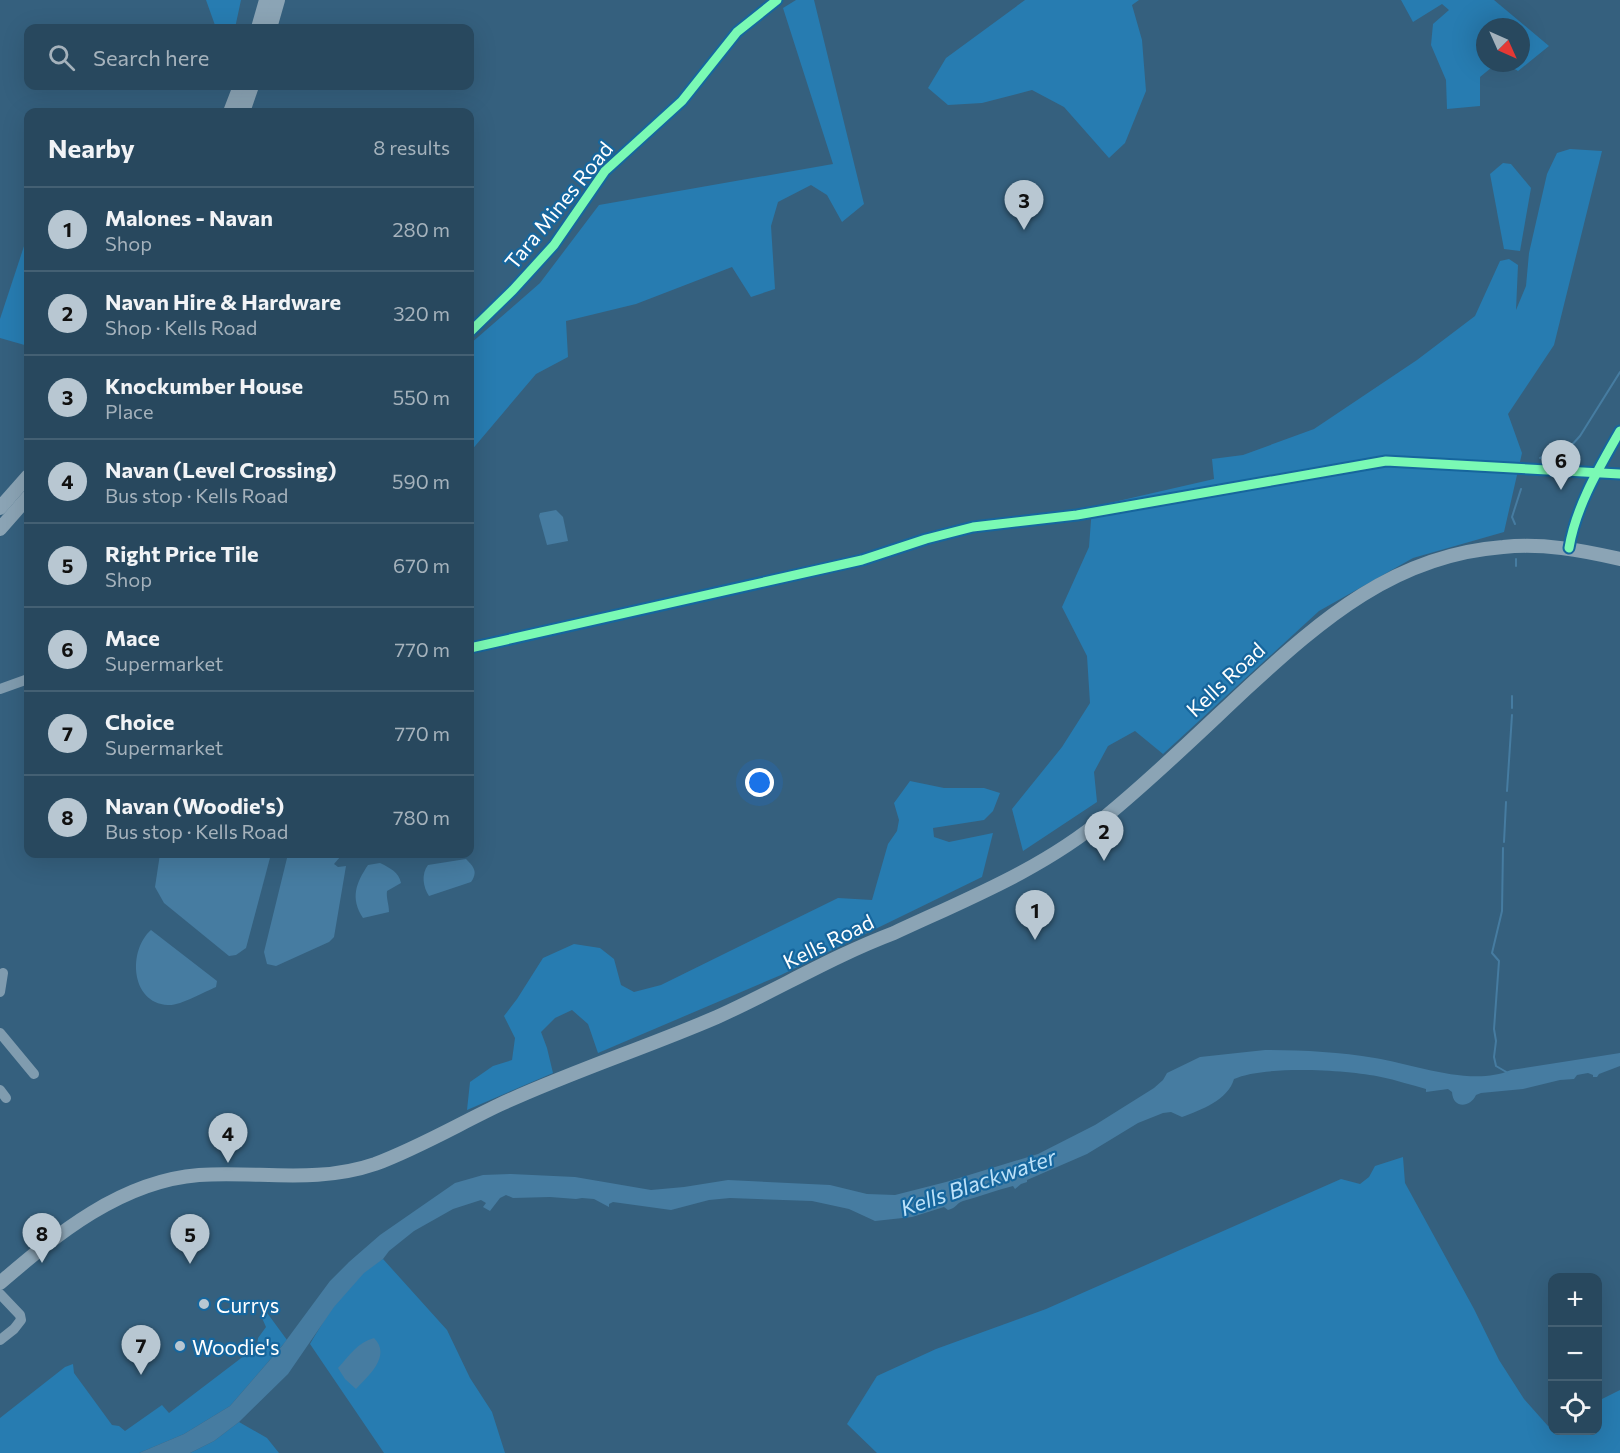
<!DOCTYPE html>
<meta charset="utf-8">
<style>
:root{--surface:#28485e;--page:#304f64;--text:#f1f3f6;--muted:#a5b2bc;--line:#446073;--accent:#b8c7d2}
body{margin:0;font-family:Commissioner,sans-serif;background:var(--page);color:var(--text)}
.controls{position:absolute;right:18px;bottom:18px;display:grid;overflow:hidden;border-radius:12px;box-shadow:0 6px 24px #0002}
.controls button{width:54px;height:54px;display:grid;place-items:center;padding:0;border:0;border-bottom:2px solid var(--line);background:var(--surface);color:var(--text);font:30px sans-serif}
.compass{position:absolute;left:1476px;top:18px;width:54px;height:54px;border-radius:50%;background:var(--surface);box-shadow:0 6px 24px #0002;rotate:135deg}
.you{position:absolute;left:760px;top:783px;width:21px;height:21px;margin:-15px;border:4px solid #fff;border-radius:50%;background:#1a73e8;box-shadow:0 0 0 9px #1a73e833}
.badge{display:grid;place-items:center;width:39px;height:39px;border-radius:50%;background:var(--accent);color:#111;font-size:20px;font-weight:700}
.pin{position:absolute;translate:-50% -50px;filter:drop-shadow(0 2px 3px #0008)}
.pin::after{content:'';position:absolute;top:32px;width:21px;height:18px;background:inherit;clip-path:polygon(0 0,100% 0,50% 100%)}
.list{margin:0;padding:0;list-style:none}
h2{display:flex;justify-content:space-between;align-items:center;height:78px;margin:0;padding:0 24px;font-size:26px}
h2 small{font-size:20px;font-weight:400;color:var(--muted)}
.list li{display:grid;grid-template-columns:39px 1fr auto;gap:18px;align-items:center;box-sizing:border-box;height:84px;padding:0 24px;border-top:2px solid var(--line)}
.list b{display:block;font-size:22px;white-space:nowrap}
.list p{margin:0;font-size:20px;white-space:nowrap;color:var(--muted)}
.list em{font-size:20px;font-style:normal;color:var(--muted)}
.icon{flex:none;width:33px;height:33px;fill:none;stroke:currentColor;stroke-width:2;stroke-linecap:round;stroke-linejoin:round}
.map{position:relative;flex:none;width:1620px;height:1453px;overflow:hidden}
.search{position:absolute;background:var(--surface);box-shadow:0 6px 24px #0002;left:24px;top:24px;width:450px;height:66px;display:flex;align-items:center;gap:15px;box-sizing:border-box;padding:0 21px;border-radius:12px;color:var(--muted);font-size:22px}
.panel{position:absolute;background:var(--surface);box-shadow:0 6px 24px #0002;left:24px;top:108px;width:450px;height:750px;border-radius:12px}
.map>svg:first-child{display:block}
.green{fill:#277cb1}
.water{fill:#467ca1}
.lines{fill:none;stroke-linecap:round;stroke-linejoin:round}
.stream{stroke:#467ca1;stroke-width:2}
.minor{stroke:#809caf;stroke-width:10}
.major{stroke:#8ba4b5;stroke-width:14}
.cycleway-casing{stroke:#16669d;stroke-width:13}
.cycleway{stroke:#7af9b4;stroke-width:9}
.poi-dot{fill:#b8c7d2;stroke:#16669d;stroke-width:2}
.labels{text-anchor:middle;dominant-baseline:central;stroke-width:4.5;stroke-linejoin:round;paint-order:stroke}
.street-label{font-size:21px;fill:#fff;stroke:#16669d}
.poi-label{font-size:21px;fill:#fff;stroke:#16669d;text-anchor:start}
.water-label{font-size:22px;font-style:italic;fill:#bde2f9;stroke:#16669d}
</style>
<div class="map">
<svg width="1620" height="1453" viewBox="0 0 1620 1453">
<rect width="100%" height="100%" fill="#35607e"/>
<g class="green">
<path d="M206 0H241L235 28H216Z"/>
<path d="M796 0H814L864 204 842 222 827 195 811 185 778 202 771 226 775 289 751 297 732 267 636 304 566 321 568 357 536 374 470 452V344L540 283 599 205 833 164 783 8Z"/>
<path d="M1025 0H1139L1132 5 1142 40 1146 91 1125 143 1109 158 1064 107 1032 90 982 103 948 105 928 88 946 58Z"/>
<path d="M1401 0H1494L1549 46 1518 71 1505 63H1521V27H1485V63H1497L1480 77V106L1447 109 1446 80 1431 45 1433 24 1449 10 1442 4 1413 22Z"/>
<path d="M1570 149 1602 151 1554 345 1508 414 1522 453 1504 532 1413 558 1319 611 1163 754 1135 731 1108 746 1094 772 1097 802 1023 851 1012 809 1062 747 1090 703 1087 656 1062 607 1089 547 1092 507 1214 479 1212 459 1243 455 1314 429 1417 360 1475 316 1500 261 1509 259 1518 265 1516 310 1526 286 1529 253 1547 174 1557 153Z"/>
<path d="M1503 163 1511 164 1531 188 1520 251 1504 249 1490 174Z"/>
<path d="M28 234V346L0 338V319Z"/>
<path d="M910 781 944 788H984L1000 793 993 811 984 820 933 828 934 837 949 842 993 833 982 877 781 975 598 1053 588 1024 572 1010 555 1018 541 1032 547 1048 553 1073 467 1110 470 1082 493 1066 512 1060 515 1038 504 1016 517 999 543 958 574 944 600 948 614 959 621 985 634 992 661 985 838 898 872 900 888 844 897 831 899 820 894 803Z"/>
<path d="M1403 1157 1405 1183 1474 1309 1499 1360 1524 1399 1548 1426 1552 1424V1430H1598V1401L1620 1390V1453H877L847 1424 877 1376 936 1349 1046 1309 1341 1179 1360 1184 1369 1177 1375 1166Z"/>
<path d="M383 1259 447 1330 470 1378 492 1412 505 1453H384L310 1344C328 1314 350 1276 383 1259Z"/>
<path d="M265 1310 287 1340 230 1406 184 1434 139 1453H0V1418L65 1367 73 1364 74 1373 112 1425 119 1426 125 1431 162 1405 169 1413 257 1346 258 1338 266 1327 262 1318Z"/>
<path d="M239 1422 267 1438 279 1453H190L214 1441Z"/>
</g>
<g class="water">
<path d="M556 510 563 517 568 541 547 545 539 516 540 513Z"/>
<path d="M160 854H271L246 948 236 955 229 956 164 903 155 887Z"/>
<path d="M288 854H340V857L334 864 338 867 346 866 334 937 329 942 276 966 267 964 264 952Z"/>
<path d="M466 859C474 867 478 872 471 882L429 896C423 887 421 874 428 865Z"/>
<path d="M380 863C390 868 399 872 401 883L387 891C386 898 389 904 389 912L363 918C350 898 356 883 368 865Z"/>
<path d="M151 930 217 981 216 987C204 992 180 1006 168 1005 130 1003 128 950 151 930Z"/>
<path d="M1265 1050C1302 1050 1339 1052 1375 1058 1416 1065 1472 1087 1511 1070L1620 1053V1066L1599 1074 1597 1077H1593V1075L1588 1073 1577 1075 1574 1079 1560 1080 1523 1089 1481 1093 1476 1095C1470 1108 1453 1109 1452 1092L1448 1089 1426 1092V1089C1411 1085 1396 1080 1381 1077 1348 1070 1264 1065 1234 1079 1228 1100 1201 1110 1182 1117L1171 1112 1163 1113 1138 1123 1087 1154 1027 1180V1182L1021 1184 1015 1189 1013 1186C996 1190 979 1197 963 1201 956 1203 957 1208 948 1210L944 1207 912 1217 875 1221 849 1209 812 1201 730 1198 709 1200 671 1210 613 1202 609 1204V1207L594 1199 582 1198 576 1199 550 1197 513 1198 506 1195 500 1198 490 1211 483 1207 486 1203 481 1200 453 1209 414 1231 389 1251 383 1259 364 1273 334 1307 288 1374 239 1422 214 1441 190 1453H139L184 1434 230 1406 282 1346 330 1281 349 1262 380 1235 455 1183 483 1175 511 1174 575 1177 651 1190 684 1187 728 1180 830 1185 867 1194 895 1195 946 1182 1038 1154 1095 1125 1154 1088 1163 1080 1167 1073 1200 1057Z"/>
<path d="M374 1338C392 1356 368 1376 356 1389L345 1379 338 1368C349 1356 358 1342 374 1338Z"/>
</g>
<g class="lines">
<g class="stream">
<path d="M1540 458 1570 447 1580 436 1620 372"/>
<path d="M1515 524 1512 517 1521 489"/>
<path d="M1516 559V566"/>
<path d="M1512 696V708"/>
<path d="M1507 791 1512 715"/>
<path d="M1504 842 1506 802"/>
<path d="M1503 848 1502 911 1492 953 1499 961 1494 1029 1496 1041 1494 1057 1496 1066 1508 1073"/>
</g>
<g class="minor">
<path d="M470 332 513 290 554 245 605 171 682 101 737 32 777 0"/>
<path d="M1569 548C1576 506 1599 468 1620 431"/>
<path d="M0 689 28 679"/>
<path d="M0 992 3 973"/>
<path d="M0 1033 34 1074"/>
<path d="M0 1090 6 1098"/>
<path d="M0 1294 20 1315 21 1320 14 1329 0 1340"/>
</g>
<g class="major">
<path d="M258 28 266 0"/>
<path d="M270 28 278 0"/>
<path d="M230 112 240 86"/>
<path d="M243 112 252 86"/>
<path d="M0 508 28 476"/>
<path d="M0 529 28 497"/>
<path d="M0 1283C57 1234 121 1181 199 1175 259 1171 317 1184 375 1164 418 1148 457 1125 499 1105 570 1072 645 1048 717 1017 777 990 833 956 894 933 967 899 1043 869 1105 817 1154 777 1200 732 1246 689 1322 619 1395 555 1503 547 1543 543 1581 550 1620 559"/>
</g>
<defs>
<g id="cycleway">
<path d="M470 332 513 290 554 245 605 171 682 101 737 32 777 0"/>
<path d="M1569 548C1576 506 1599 468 1620 431"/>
<path d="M470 648 862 560 926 539 973 527 1077 515 1386 461 1620 474"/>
</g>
</defs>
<use href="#cycleway" class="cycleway-casing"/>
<use href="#cycleway" class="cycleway"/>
</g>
<g class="poi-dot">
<circle cx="204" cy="1304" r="6"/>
<circle cx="180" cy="1346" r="6"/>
</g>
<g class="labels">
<g class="street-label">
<text transform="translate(558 205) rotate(-51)">Tara Mines Road</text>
<text transform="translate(1225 679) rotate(-43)">Kells Road</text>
<text transform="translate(828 941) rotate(-26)">Kells Road</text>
</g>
<g class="poi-label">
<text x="216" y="1304">Currys</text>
<text x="192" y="1346">Woodie's</text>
</g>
<g class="water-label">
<text transform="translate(978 1182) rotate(-19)">Kells Blackwater</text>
</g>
</g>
</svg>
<div class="controls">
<button>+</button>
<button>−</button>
<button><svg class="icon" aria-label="locate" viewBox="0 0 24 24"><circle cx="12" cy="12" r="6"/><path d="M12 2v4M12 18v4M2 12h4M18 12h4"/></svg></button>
</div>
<svg class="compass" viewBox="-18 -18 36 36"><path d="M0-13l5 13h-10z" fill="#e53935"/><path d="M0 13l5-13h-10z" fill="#a5b2bc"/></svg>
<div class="you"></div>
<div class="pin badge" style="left:1035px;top:940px">1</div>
<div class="pin badge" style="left:1104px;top:861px">2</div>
<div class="pin badge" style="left:1024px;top:230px">3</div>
<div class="pin badge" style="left:228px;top:1163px">4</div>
<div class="pin badge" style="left:190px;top:1264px">5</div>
<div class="pin badge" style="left:1561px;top:490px">6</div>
<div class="pin badge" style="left:141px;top:1375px">7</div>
<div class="pin badge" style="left:42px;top:1263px">8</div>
<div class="search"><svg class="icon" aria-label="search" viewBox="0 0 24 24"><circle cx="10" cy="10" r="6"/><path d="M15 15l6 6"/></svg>Search here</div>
<section class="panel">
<h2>Nearby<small>8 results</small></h2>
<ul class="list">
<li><span class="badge">1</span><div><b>Malones - Navan</b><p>Shop</p></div><em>280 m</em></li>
<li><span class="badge">2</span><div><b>Navan Hire &amp; Hardware</b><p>Shop · Kells Road</p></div><em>320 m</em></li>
<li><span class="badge">3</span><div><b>Knockumber House</b><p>Place</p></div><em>550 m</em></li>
<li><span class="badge">4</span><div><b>Navan (Level Crossing)</b><p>Bus stop · Kells Road</p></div><em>590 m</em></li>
<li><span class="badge">5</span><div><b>Right Price Tile</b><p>Shop</p></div><em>670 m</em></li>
<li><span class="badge">6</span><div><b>Mace</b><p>Supermarket</p></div><em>770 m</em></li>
<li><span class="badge">7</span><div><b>Choice</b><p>Supermarket</p></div><em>770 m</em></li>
<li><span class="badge">8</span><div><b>Navan (Woodie's)</b><p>Bus stop · Kells Road</p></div><em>780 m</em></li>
</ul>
</section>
</div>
